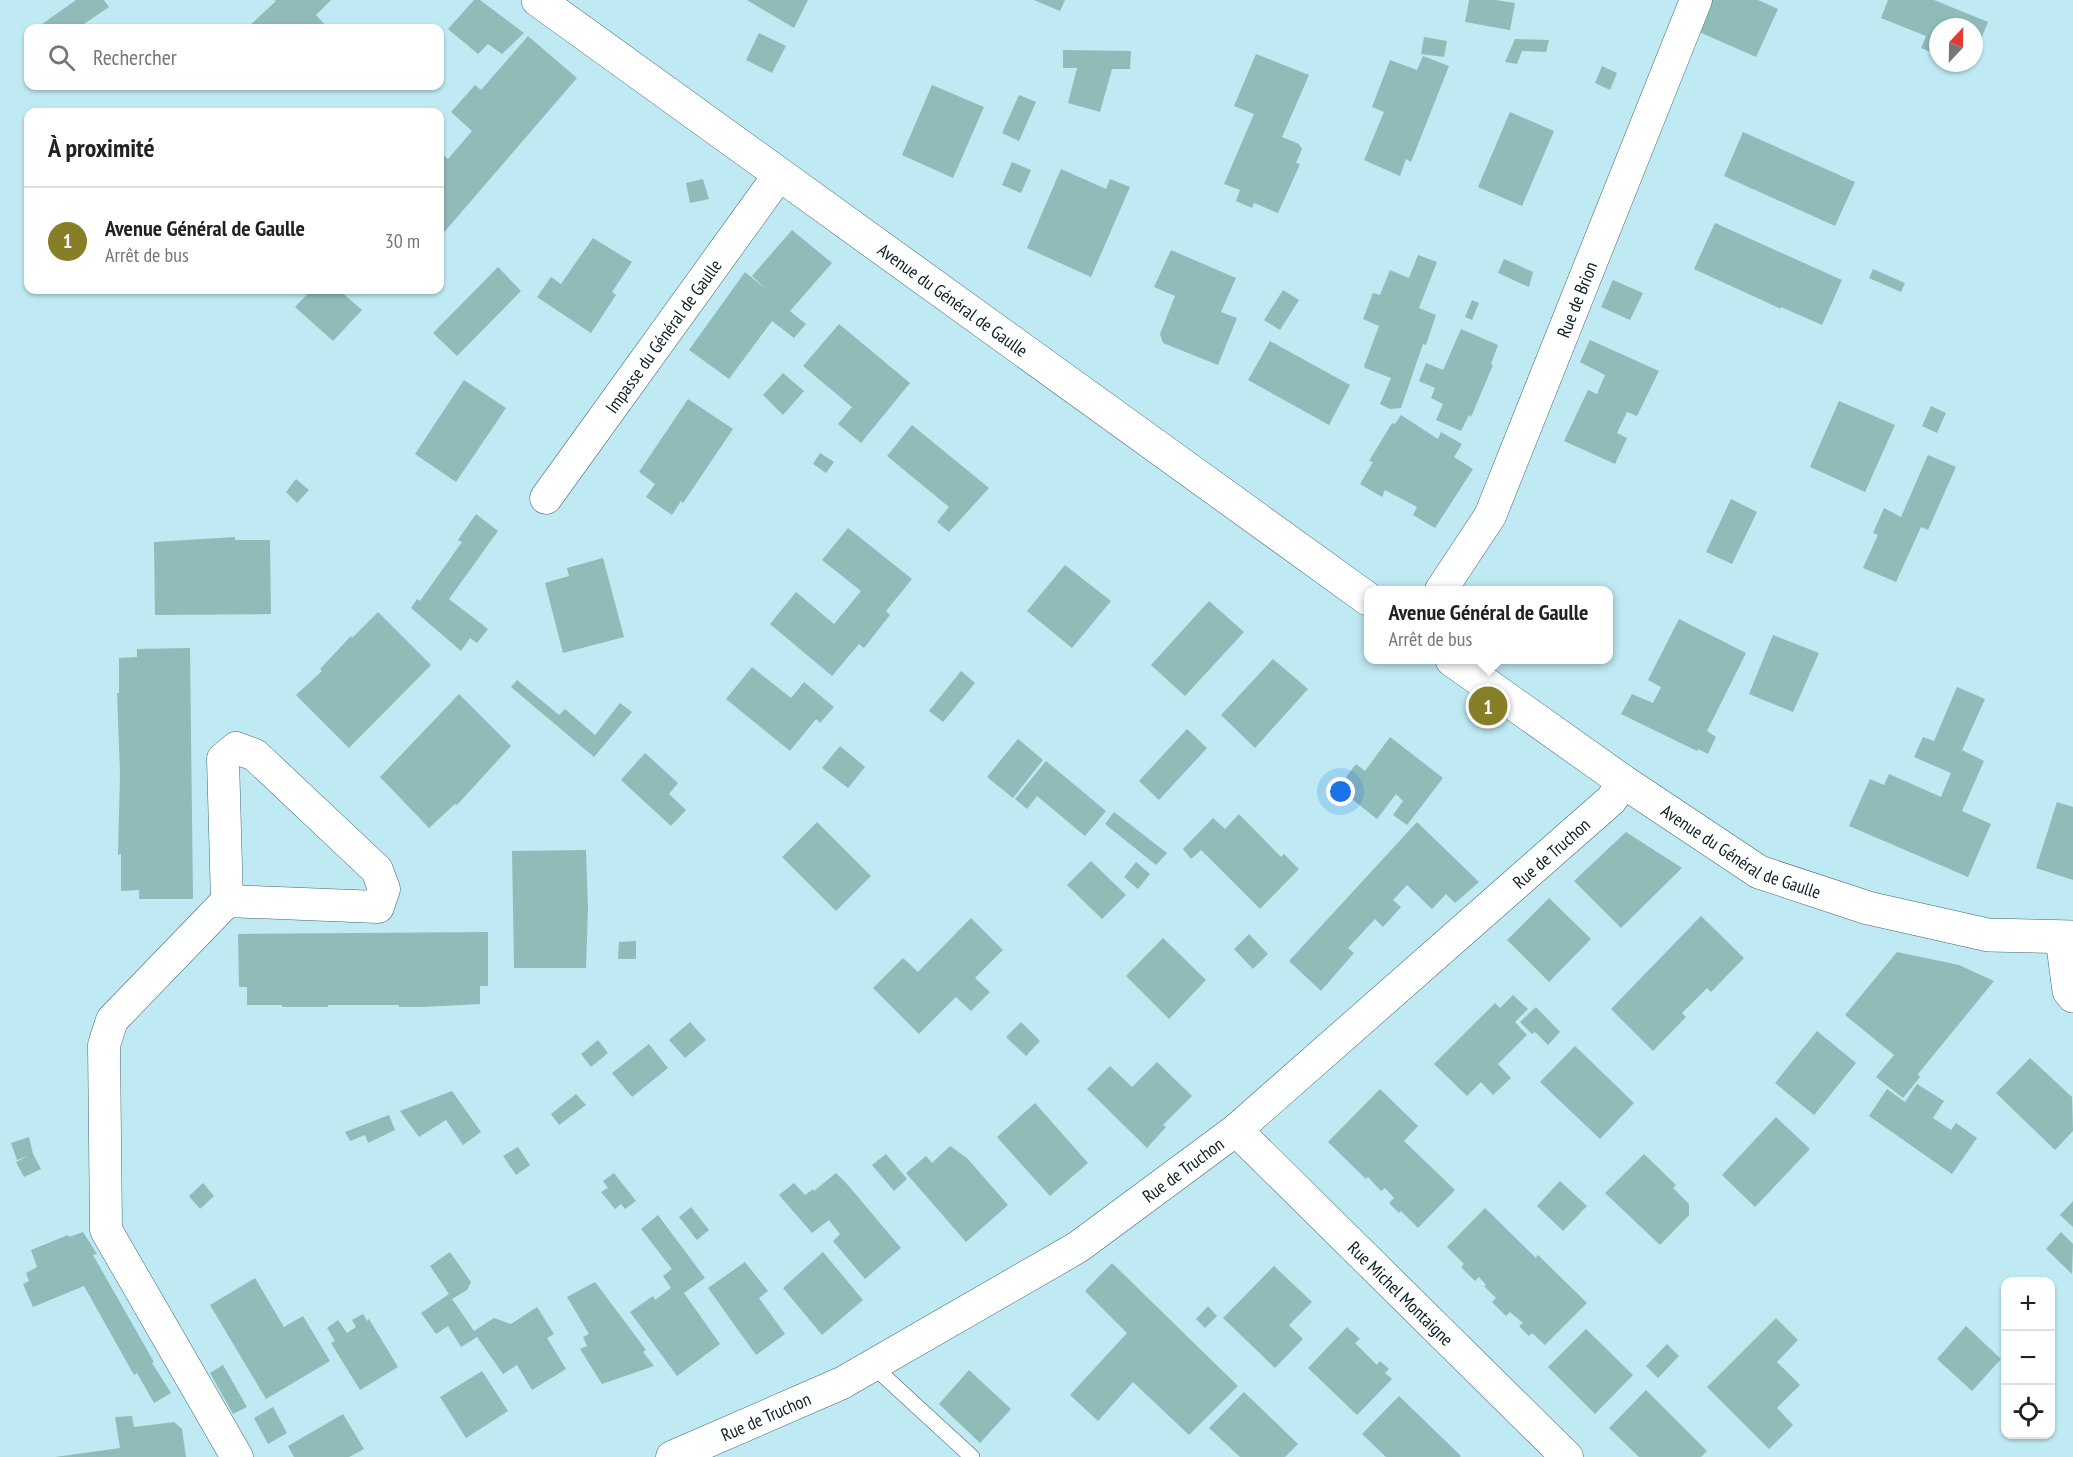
<!DOCTYPE html>
<html lang="fr">
<meta charset="utf-8">
<style>
:root{--surface:#fff;--page:#f2f2f2;--text:#222;--muted:#767676;--line:#e0e0e0;--accent:#877f27}
body{margin:0;font-family:"PT Sans Narrow",sans-serif;background:var(--page);color:var(--text)}
.controls{position:absolute;right:18px;bottom:18px;display:grid;overflow:hidden;border-radius:12px;box-shadow:0 2px 4px #0004}
.controls button{width:54px;height:54px;display:grid;place-items:center;padding:0;border:0;border-bottom:2px solid var(--line);background:var(--surface);color:var(--text);font:30px sans-serif}
.compass{position:absolute;left:1929px;top:18px;width:54px;height:54px;border-radius:50%;background:var(--surface);box-shadow:0 2px 4px #0004;rotate:22deg}
.you{position:absolute;left:1341px;top:792px;width:21px;height:21px;margin:-15px;border:4px solid #fff;border-radius:50%;background:#1a73e8;box-shadow:0 0 0 9px #1a73e833}
.badge{display:grid;place-items:center;width:39px;height:39px;border-radius:50%;background:var(--accent);color:#fff;font-size:20px;font-weight:700}
.pin{position:absolute;translate:-50% -50%;border:3px solid #fff;box-shadow:0 2px 6px #0006}
.popup{position:absolute;left:1364px;top:586px;width:249px;height:78px;box-sizing:border-box;display:grid;place-content:center;border-radius:12px;background:var(--surface);filter:drop-shadow(0 2px 4px #0005);font-size:20px;white-space:nowrap;color:var(--muted)}
.popup b{font-size:22px;color:var(--text)}
.popup::after{content:'';position:absolute;left:50%;top:100%;margin-left:-12px;border:12px solid transparent;border-top-color:var(--surface)}
.list{margin:0;padding:0;list-style:none}
h2{display:flex;justify-content:space-between;align-items:center;height:78px;margin:0;padding:0 24px;font-size:26px}
h2 small{font-size:20px;font-weight:400;color:var(--muted)}
.list li{display:grid;grid-template-columns:39px 1fr auto;gap:18px;align-items:center;box-sizing:border-box;height:108px;padding:0 24px;border-top:2px solid var(--line)}
.list b{display:block;font-size:22px;white-space:nowrap}
.list p{margin:0;font-size:20px;white-space:nowrap;color:var(--muted)}
.list em{font-size:20px;font-style:normal;color:var(--muted)}
.icon{flex:none;width:33px;height:33px;fill:none;stroke:currentColor;stroke-width:2;stroke-linecap:round;stroke-linejoin:round}
.map{position:relative;flex:none;width:2073px;height:1457px;overflow:hidden}
.search{position:absolute;background:var(--surface);box-shadow:0 2px 4px #0004;left:24px;top:24px;width:420px;height:66px;display:flex;align-items:center;gap:15px;box-sizing:border-box;padding:0 21px;border-radius:12px;color:var(--muted);font-size:22px}
.panel{position:absolute;background:var(--surface);box-shadow:0 2px 4px #0004;left:24px;top:108px;width:420px;height:186px;border-radius:12px}
.map>svg:first-child{display:block}
.building{fill:#8fbbb9}
.lines{fill:none;stroke-linecap:round;stroke-linejoin:round}
.lane-casing{stroke:#406771;stroke-width:16}
.street-casing{stroke:#406771;stroke-width:33}
.secondary-casing{stroke:#406771;stroke-width:34}
.lane{stroke:#fff;stroke-width:15}
.street{stroke:#fff;stroke-width:32}
.secondary{stroke:#fff;stroke-width:33}
.labels{text-anchor:middle;dominant-baseline:central;stroke-width:4.5;stroke-linejoin:round;paint-order:stroke}
.street-label{font-size:18px;fill:#0d1d21;stroke:#bfeaf4}
</style>
<div class="map">
<svg width="2073" height="1457" viewBox="0 0 2073 1457">
<rect width="100%" height="100%" fill="#bfeaf4"/>
<g class="building">
<path d="M76 0H104L109 7 78 28H39L38 27Z"/>
<path d="M274 0H331L316 15 328 28H247L276 1Z"/>
<path d="M474 0H480L524 33 502 54 488 44 478 54 448 29Z"/>
<path d="M747 0H808L794 28Z"/>
<path d="M1034 0H1065L1060 11Z"/>
<path d="M1469 0H1495L1515 3 1510 30 1465 22Z"/>
<path d="M1711 0H1758L1778 9 1756 57 1697 31Z"/>
<path d="M1888 0H1934L1988 22 1974 56V27H1938V55L1921 48 1926 36 1881 18Z"/>
<path d="M759 33 786 46 772 73 746 60Z"/>
<path d="M528 36 577 78 440 237V152L448 159 472 131 451 112 475 85 481 90Z"/>
<path d="M1424 37 1447 41 1444 57 1421 54Z"/>
<path d="M1515 39 1549 40 1546 52 1522 51 1517 64 1505 62Z"/>
<path d="M1063 50 1131 51 1130 69H1112L1100 112 1068 103 1077 68H1063Z"/>
<path d="M1256 54 1309 75 1282 137 1299 144 1302 149 1296 163 1300 164 1278 213 1254 203 1252 208 1236 201 1240 190 1224 184 1254 114 1234 106Z"/>
<path d="M1423 56 1449 66 1411 162 1406 159 1400 176 1364 160 1384 112 1372 107 1390 60 1417 70Z"/>
<path d="M1602 66 1617 73 1610 90 1595 83Z"/>
<path d="M932 85 984 107 953 178 902 155Z"/>
<path d="M1019 95 1036 102 1019 141 1002 133Z"/>
<path d="M1510 112 1554 131 1522 206 1478 187Z"/>
<path d="M1743 132 1855 182 1835 226 1724 176Z"/>
<path d="M1012 162 1031 170 1021 193 1002 185Z"/>
<path d="M1061 169 1106 189 1110 179 1130 187 1091 277 1027 248Z"/>
<path d="M703 179 709 199 690 203 686 183Z"/>
<path d="M1715 223 1842 280 1822 325 1781 307V309L1694 269Z"/>
<path d="M792 230 832 263 790 311 806 324 794 338 772 321 729 379 689 350 745 272 766 289 752 276Z"/>
<path d="M593 238 632 262 612 292 616 295 591 333 537 297 551 277 561 284Z"/>
<path d="M1171 250 1236 278 1221 312 1237 318 1218 365 1163 343 1160 334 1175 296 1154 287Z"/>
<path d="M1418 255 1437 262 1419 308 1436 315 1426 345 1423 344 1401 408 1390 409 1380 404 1391 378 1365 368 1364 366 1379 326 1363 319 1373 293 1380 295 1390 270 1409 278Z"/>
<path d="M1504 259 1533 272 1529 287 1498 273Z"/>
<path d="M498 267 521 291 457 356 433 333Z"/>
<path d="M1873 269 1905 283 1901 292 1869 278Z"/>
<path d="M1613 280 1643 293 1630 320 1601 307Z"/>
<path d="M311 290H339L362 310 333 341 295 307Z"/>
<path d="M1283 290 1299 300 1280 330 1264 320Z"/>
<path d="M1472 300 1479 303 1472 320 1465 317Z"/>
<path d="M839 324 910 383 861 443 838 424 852 407 803 366Z"/>
<path d="M1461 329 1498 345 1491 364 1493 365 1471 417 1469 415 1461 431 1436 420 1443 404 1431 398 1435 388 1419 381 1426 363 1443 370Z"/>
<path d="M1590 340 1659 371 1637 416 1627 412 1617 433 1627 438 1615 464 1564 441 1588 390 1597 394 1605 375 1580 362Z"/>
<path d="M1270 341 1350 385 1329 425 1248 380Z"/>
<path d="M783 373 804 391 783 415 763 395Z"/>
<path d="M464 380 506 408 456 482 415 454Z"/>
<path d="M688 399 733 429 683 503 681 501 672 515 646 497 655 484 639 472Z"/>
<path d="M1839 401 1895 425 1865 492 1810 467Z"/>
<path d="M1931 406 1946 413 1937 433 1922 426Z"/>
<path d="M1401 415 1438 439 1441 432 1462 444 1454 457 1473 469 1435 528 1413 515 1417 507 1385 490 1382 497 1360 484 1373 462 1369 461 1392 423 1395 424Z"/>
<path d="M912 425 989 488 949 532 937 522 949 507 887 456Z"/>
<path d="M820 453 834 462 826 473 813 464Z"/>
<path d="M1928 455 1956 467 1928 530 1921 527 1896 582 1863 568 1878 535 1873 533 1884 508 1901 517Z"/>
<path d="M296 479 309 490 297 503 286 492Z"/>
<path d="M1731 499 1757 512 1732 564 1706 552Z"/>
<path d="M476 514 498 531 449 599 488 629 477 643 470 638 461 651 411 608 417 599 420 601 462 542 458 540Z"/>
<path d="M848 528 912 579 886 611 890 615 864 648 859 644 832 676 770 624 796 592 834 624 861 591 822 560Z"/>
<path d="M235 537V540H270L271 614 155 615 154 542Z"/>
<path d="M603 558 624 637 563 653 545 583 569 576 567 568Z"/>
<path d="M1065 565 1111 601 1072 648 1027 611Z"/>
<path d="M1209 601 1244 632 1185 696 1151 665Z"/>
<path d="M378 612 431 665 349 748 296 695 322 671 320 669 351 636 352 638Z"/>
<path d="M1679 619 1746 653 1707 731 1716 737 1708 754 1698 749 1697 751 1621 714 1632 694 1653 703 1661 687 1648 680Z"/>
<path d="M1773 635 1819 653 1793 712 1749 694Z"/>
<path d="M190 648 193 899H139V890L121 891V854L118 855 120 774 117 693H119V658L137 657V649Z"/>
<path d="M1273 659 1308 689 1255 748 1221 715Z"/>
<path d="M752 667 791 698 804 682 834 707 820 723 816 719 790 751 726 699Z"/>
<path d="M961 671 975 683 943 722 929 711Z"/>
<path d="M517 680 559 715 565 709 595 735 620 703 632 712 594 757 511 687Z"/>
<path d="M1957 687 1985 699 1962 750 1984 761 1962 811 1991 824 1968 877 1849 826 1870 779 1884 785 1889 774 1941 797 1951 773 1914 757 1923 737 1934 741Z"/>
<path d="M459 694 511 746 457 805 455 804 429 828 380 777Z"/>
<path d="M1187 729 1207 748 1159 800 1139 781Z"/>
<path d="M1390 737 1443 778 1407 825 1393 815 1403 801 1396 794 1377 819 1338 788 1356 764 1365 771Z"/>
<path d="M1018 739 1043 760 1013 798 987 777Z"/>
<path d="M840 746 865 767 848 788 822 768Z"/>
<path d="M645 753 678 783 669 794 686 810 671 826 621 780Z"/>
<path d="M1046 761 1106 811 1085 836 1037 796 1027 809 1015 799Z"/>
<path d="M2057 802 2073 807V880L2036 868Z"/>
<path d="M1114 812 1167 853 1156 865 1105 824Z"/>
<path d="M1239 814 1281 857 1284 854 1299 869 1260 909 1201 850 1191 859 1183 849 1213 818 1225 829Z"/>
<path d="M817 822 871 876 836 911 782 857Z"/>
<path d="M1417 822 1479 882 1455 903 1446 894 1432 909 1407 885 1393 900 1401 907 1383 927 1375 919 1348 948 1354 953 1321 991 1289 961Z"/>
<path d="M1626 832 1682 868 1621 928 1574 881Z"/>
<path d="M586 850 588 909 586 968H514L512 851Z"/>
<path d="M1091 861 1126 895 1102 919 1067 885Z"/>
<path d="M1136 862 1150 874 1138 889 1124 877Z"/>
<path d="M1549 898 1591 939 1549 982 1507 940Z"/>
<path d="M1701 916 1744 958 1711 992 1707 988 1682 1013 1686 1017 1653 1051 1611 1009Z"/>
<path d="M971 918 1003 950 975 978 990 992 971 1011 956 997 919 1034 873 988 903 958 918 972Z"/>
<path d="M488 932V986H480V1004L422 1007H399V1005H328V1007H282V1005H247V987H239L238 934Z"/>
<path d="M1249 934 1268 954 1253 969 1234 949Z"/>
<path d="M1163 938 1206 980 1169 1019 1126 976Z"/>
<path d="M636 941V959H618L619 942Z"/>
<path d="M1897 952 1959 965 1994 981 1918 1074 1920 1077 1903 1098 1876 1077 1894 1055 1845 1015Z"/>
<path d="M1513 995 1528 1009 1515 1022 1527 1035 1498 1064 1511 1078 1493 1095 1481 1082 1467 1096 1434 1064 1495 1003 1500 1008Z"/>
<path d="M1536 1007 1560 1032 1548 1045 1535 1032 1532 1034 1520 1022Z"/>
<path d="M690 1022 706 1040 685 1058 669 1040Z"/>
<path d="M1021 1022 1040 1041 1026 1056 1006 1037Z"/>
<path d="M1817 1031 1856 1063 1814 1115 1775 1083Z"/>
<path d="M598 1040 608 1053 591 1067 581 1054Z"/>
<path d="M649 1044 668 1068 632 1097 612 1073Z"/>
<path d="M1575 1046 1634 1103 1600 1139 1540 1082Z"/>
<path d="M2030 1058 2072 1097 2073 1131 2055 1150 1996 1093Z"/>
<path d="M1157 1062 1192 1096 1163 1125 1166 1127 1147 1148 1087 1089 1110 1066 1132 1087Z"/>
<path d="M1917 1084 1944 1101 1933 1118 1951 1130 1956 1123 1977 1138 1952 1174 1869 1116 1887 1089 1905 1102Z"/>
<path d="M1380 1089 1418 1126 1404 1141 1455 1190 1418 1228 1401 1211 1399 1213 1389 1203 1394 1198 1385 1188 1381 1191 1368 1177 1366 1179 1328 1142Z"/>
<path d="M452 1091 481 1132 463 1145 446 1120 419 1137 400 1111Z"/>
<path d="M576 1094 586 1105 559 1125 551 1114Z"/>
<path d="M1035 1103 1088 1163 1050 1196 997 1137Z"/>
<path d="M389 1115 395 1130 368 1143 365 1135 350 1141 345 1132Z"/>
<path d="M1776 1117 1810 1149 1755 1207 1722 1175Z"/>
<path d="M29 1137 33 1154 41 1169 24 1177 16 1162 28 1156 17 1160 11 1143Z"/>
<path d="M950 1146 967 1158 1008 1205 966 1242 906 1173 926 1156 932 1163Z"/>
<path d="M518 1147 530 1165 516 1175 503 1156Z"/>
<path d="M886 1154 907 1179 894 1191 872 1165Z"/>
<path d="M1644 1154 1676 1185 1673 1188 1689 1204V1215L1660 1245 1605 1193Z"/>
<path d="M614 1173 636 1201 625 1209 621 1204 615 1209 601 1192 608 1188 603 1181Z"/>
<path d="M836 1173 847 1184 901 1248 865 1279 833 1241 840 1234 829 1220 812 1233 779 1195 794 1183 805 1195 813 1189 814 1191Z"/>
<path d="M1560 1181 1587 1206 1563 1231 1537 1206Z"/>
<path d="M203 1183 214 1196 200 1209 189 1196Z"/>
<path d="M2073 1201V1227L2060 1215Z"/>
<path d="M691 1207 709 1230 697 1240 679 1217Z"/>
<path d="M1485 1208 1536 1258 1538 1255 1587 1303 1545 1345 1532 1333 1529 1336 1519 1326 1523 1323 1510 1312 1506 1316 1492 1302 1496 1298 1484 1286 1486 1285 1479 1277 1475 1281 1461 1267 1464 1264 1447 1247Z"/>
<path d="M658 1215 705 1278 684 1293 720 1344 677 1376 630 1312 653 1296 655 1300 671 1288 663 1276 672 1269 641 1229Z"/>
<path d="M83 1232 97 1254 93 1255 154 1362 152 1363 171 1393 154 1403 137 1373 134 1375 84 1286 33 1307 23 1284 29 1281 26 1273 37 1267 31 1250 68 1235 69 1237Z"/>
<path d="M2061 1232 2073 1244 2072 1274 2046 1249Z"/>
<path d="M450 1252 471 1282 467 1290 452 1299 474 1331 494 1318 511 1324 537 1307 554 1334 547 1338 566 1369 532 1390 517 1365 503 1374 477 1337 461 1347 448 1326 436 1334 421 1313 449 1294 430 1266Z"/>
<path d="M823 1252 863 1300 822 1335 783 1288Z"/>
<path d="M745 1262 768 1291 759 1298 785 1334 756 1355 708 1288Z"/>
<path d="M1112 1263 1238 1386 1189 1435 1133 1382 1098 1421 1070 1395 1127 1333 1085 1291Z"/>
<path d="M1274 1266 1312 1302 1289 1325 1303 1339 1275 1368 1223 1318Z"/>
<path d="M255 1278 284 1327 303 1316 330 1361 266 1399 210 1305Z"/>
<path d="M595 1282 646 1350 643 1352 654 1366 602 1384 580 1349 587 1346 583 1337 589 1334 567 1297Z"/>
<path d="M1208 1306 1217 1316 1205 1328 1196 1319Z"/>
<path d="M363 1314 367 1321 369 1319 398 1367 360 1390 331 1343 335 1341 327 1328 338 1320 347 1333 356 1327 352 1320Z"/>
<path d="M1776 1318 1798 1340 1777 1362 1800 1385 1777 1408 1793 1425 1769 1449 1707 1387Z"/>
<path d="M1966 1326 2001 1359 1972 1391 1937 1359Z"/>
<path d="M1347 1327 1360 1339 1355 1343 1377 1365 1380 1361 1389 1369 1385 1373 1392 1379 1357 1415 1308 1368Z"/>
<path d="M1586 1329 1633 1375 1595 1414 1548 1367Z"/>
<path d="M1667 1344 1679 1356 1658 1378 1646 1366Z"/>
<path d="M223 1365 247 1407 233 1414 210 1373Z"/>
<path d="M969 1370 1011 1409 980 1443 939 1404Z"/>
<path d="M482 1371 508 1411 466 1438 440 1397Z"/>
<path d="M1646 1390 1707 1451 1701 1457H1639L1609 1428Z"/>
<path d="M1244 1392 1298 1444 1285 1457H1240L1209 1428Z"/>
<path d="M1399 1396 1461 1456 1460 1457H1386L1362 1434Z"/>
<path d="M273 1407 287 1433 268 1444 254 1418Z"/>
<path d="M343 1414 364 1449 349 1457H294L288 1446Z"/>
<path d="M132 1416 134 1427 174 1422 182 1429 186 1457H55L120 1448 115 1417Z"/>
</g>
<g class="lines">
<defs>
<path id="lane" d="M873 1366 972 1457"/>
<g id="street">
<path id="s1" d="M546 498 779 175"/>
<path id="s2" d="M1441 590 1490 516 1696 0"/>
<path d="M227 901 378 907 384 889 377 870 255 755 236 748 223 759 227 901 112 1020 104 1045 106 1230 237 1457"/>
<path id="s3" d="M1236 1130 1567 1457"/>
<path id="s4" d="M672 1457 842 1383 1078 1247 1236 1130 1611 800 1624 782"/>
</g>
<g id="secondary">
<path id="s5" d="M538 0 1368 599"/>
<path id="s6" d="M1452 660 1624 782 1759 872 1868 908 1988 935 2073 937"/>
<path d="M2062 938 2069 991 2073 996"/>
</g>
</defs>
<use href="#lane" class="lane-casing"/>
<use href="#street" class="street-casing"/>
<use href="#secondary" class="secondary-casing"/>
<use href="#lane" class="lane"/>
<use href="#street" class="street"/>
<use href="#secondary" class="secondary"/>
</g>
<g class="labels">
<g class="street-label">
<text stroke="none"><textPath href="#s2" startOffset="322">Rue de Brion</textPath></text>
<text stroke="none"><textPath href="#s5" startOffset="512">Avenue du Général de Gaulle</textPath></text>
<text stroke="none"><textPath href="#s1" startOffset="200">Impasse du Général de Gaulle</textPath></text>
<text stroke="none"><textPath href="#s6" startOffset="348">Avenue du Général de Gaulle</textPath></text>
<text stroke="none"><textPath href="#s4" startOffset="1074">Rue de Truchon</textPath></text>
<text stroke="none"><textPath href="#s4" startOffset="588">Rue de Truchon</textPath></text>
<text stroke="none"><textPath href="#s3" startOffset="232">Rue Michel Montaigne</textPath></text>
<text stroke="none"><textPath href="#s4" startOffset="102">Rue de Truchon</textPath></text>
</g>
</g>
</svg>
<div class="controls">
<button>+</button>
<button>−</button>
<button><svg class="icon" aria-label="locate" viewBox="0 0 24 24"><circle cx="12" cy="12" r="6"/><path d="M12 2v4M12 18v4M2 12h4M18 12h4"/></svg></button>
</div>
<svg class="compass" viewBox="-18 -18 36 36"><path d="M0-13l5 13h-10z" fill="#e53935"/><path d="M0 13l5-13h-10z" fill="#767676"/></svg>
<div class="you"></div>
<div class="pin badge" style="left:1488px;top:706px">1</div>
<div class="popup"><b>Avenue Général de Gaulle</b>Arrêt de bus</div>
<div class="search"><svg class="icon" aria-label="search" viewBox="0 0 24 24"><circle cx="10" cy="10" r="6"/><path d="M15 15l6 6"/></svg>Rechercher</div>
<section class="panel">
<h2>À proximité<small></small></h2>
<ul class="list">
<li><span class="badge">1</span><div><b>Avenue Général de Gaulle</b><p>Arrêt de bus</p></div><em>30 m</em></li>
</ul>
</section>
</div>
